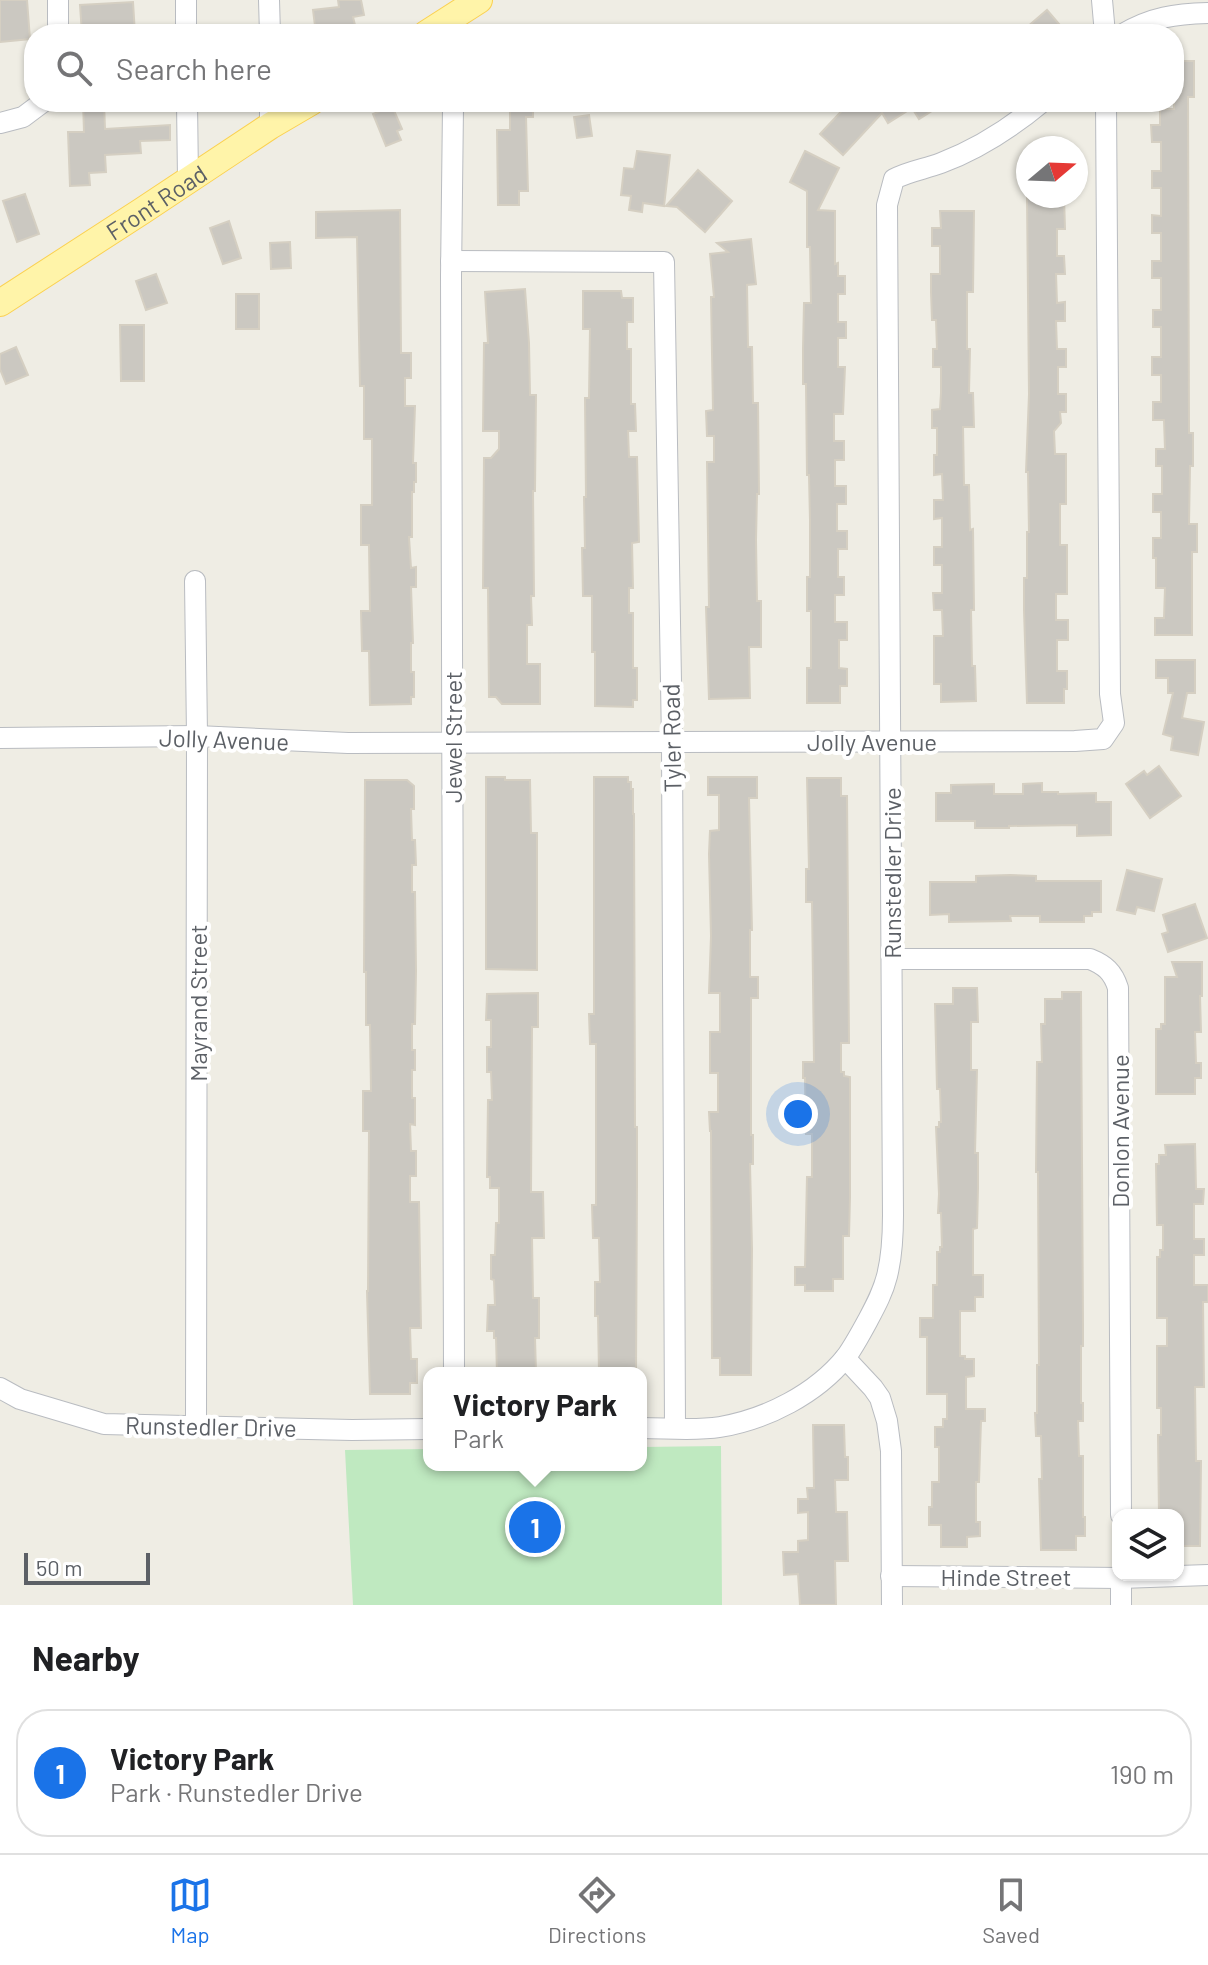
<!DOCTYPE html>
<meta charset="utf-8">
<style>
:root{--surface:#fff;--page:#f2f2f2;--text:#202124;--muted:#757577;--line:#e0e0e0;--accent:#1a73e8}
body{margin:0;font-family:Barlow,sans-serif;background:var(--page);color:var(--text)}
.controls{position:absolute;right:24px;bottom:24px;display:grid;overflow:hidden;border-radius:16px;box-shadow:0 2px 6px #0004}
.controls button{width:72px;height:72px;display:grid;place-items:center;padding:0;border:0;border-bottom:2px solid var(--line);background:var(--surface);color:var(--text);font:40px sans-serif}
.compass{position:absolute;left:1016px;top:136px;width:72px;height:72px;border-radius:50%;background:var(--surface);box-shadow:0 2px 6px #0004;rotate:71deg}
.scale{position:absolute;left:24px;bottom:20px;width:126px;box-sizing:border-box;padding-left:8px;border:4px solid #5c6066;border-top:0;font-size:22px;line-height:28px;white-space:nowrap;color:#5c6066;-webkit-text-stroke:6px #fff;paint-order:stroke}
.you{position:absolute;left:798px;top:1114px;width:28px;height:28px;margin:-20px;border:6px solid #fff;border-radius:50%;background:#1a73e8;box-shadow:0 0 0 12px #1a73e833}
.badge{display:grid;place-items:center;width:52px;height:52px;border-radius:50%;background:var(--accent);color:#fff;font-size:26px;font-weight:700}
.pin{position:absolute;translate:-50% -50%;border:4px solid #fff;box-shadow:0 2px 8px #0006}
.popup{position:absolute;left:423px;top:1367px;width:224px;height:104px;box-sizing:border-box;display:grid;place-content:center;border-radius:16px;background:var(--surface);filter:drop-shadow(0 2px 6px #0005);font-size:26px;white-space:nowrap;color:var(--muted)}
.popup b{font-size:30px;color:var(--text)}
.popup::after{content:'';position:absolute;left:50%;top:100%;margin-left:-16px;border:16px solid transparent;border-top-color:var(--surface)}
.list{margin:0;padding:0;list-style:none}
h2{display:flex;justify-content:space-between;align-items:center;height:104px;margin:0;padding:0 32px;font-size:34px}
h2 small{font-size:26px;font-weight:400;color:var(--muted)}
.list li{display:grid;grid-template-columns:52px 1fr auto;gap:24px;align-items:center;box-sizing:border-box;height:128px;margin:0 16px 16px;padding:0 16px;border:2px solid var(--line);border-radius:32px}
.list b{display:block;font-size:30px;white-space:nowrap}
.list p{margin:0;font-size:26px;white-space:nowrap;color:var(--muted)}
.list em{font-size:26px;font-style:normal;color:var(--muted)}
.icon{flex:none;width:44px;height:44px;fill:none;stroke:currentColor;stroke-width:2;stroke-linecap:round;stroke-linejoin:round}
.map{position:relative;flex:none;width:1208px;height:1605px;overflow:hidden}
.search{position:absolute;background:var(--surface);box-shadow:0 2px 6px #0004;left:24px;right:24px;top:24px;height:88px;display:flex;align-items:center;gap:20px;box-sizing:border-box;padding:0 28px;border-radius:32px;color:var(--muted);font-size:30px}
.sheet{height:248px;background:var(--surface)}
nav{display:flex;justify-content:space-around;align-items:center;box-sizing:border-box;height:112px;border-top:2px solid var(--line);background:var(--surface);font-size:22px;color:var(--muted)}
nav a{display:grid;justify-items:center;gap:4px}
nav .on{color:var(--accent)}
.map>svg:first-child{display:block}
.green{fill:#bfe9c0}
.building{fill:#cbc8c1;stroke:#d5cfc2;stroke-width:2}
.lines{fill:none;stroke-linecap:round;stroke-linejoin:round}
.minor-casing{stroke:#b9bcc1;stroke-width:22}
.major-casing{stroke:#fbd151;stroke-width:28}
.minor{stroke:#fff;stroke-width:20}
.major{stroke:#fff4a9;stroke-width:26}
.labels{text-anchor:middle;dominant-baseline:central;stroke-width:8;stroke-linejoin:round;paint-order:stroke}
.street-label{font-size:24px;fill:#5c6066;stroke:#fff}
</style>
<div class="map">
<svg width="1208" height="1605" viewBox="0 0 1208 1605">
<rect width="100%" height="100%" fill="#efede4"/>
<path class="green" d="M721 1446 722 1605H353L345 1450 429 1449V1465H641V1447Z"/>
<g class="building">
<path d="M0 0H27L30 39 0 42Z"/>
<path d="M338 0H361L364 15 353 17 355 25 332 30 333 34H316L313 10 339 7Z"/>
<path d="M133 2 135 34H82L80 5Z"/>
<path d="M1047 10 1059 24 1057 26 1064 34H1019Z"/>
<path d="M1174 61H1194V97H1188L1189 433H1193V466H1190L1189 524H1197V552H1192V635H1155V618H1164L1165 588H1156V558H1153V538H1161V512H1153V494H1162V466H1156V449H1165L1164 420H1153V402H1161V375H1152V357H1161V327H1153V310H1161V278H1152V261H1161V233H1152V215L1161 216V188H1152V171H1161V142H1152L1151 125H1160V109H1174Z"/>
<path d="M83 102H104L105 129 170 125V140L140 141 141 153 105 155 106 172 89 173 90 185 70 186 68 132H84Z"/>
<path d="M510 102H533V117H526L528 191H519V205H498L497 130H510Z"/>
<path d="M850 102H946L919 119 912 108 888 123 882 113 843 155 820 134Z"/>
<path d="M392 106 402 129 397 131 401 140 386 146 373 114Z"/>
<path d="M589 115 592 136 577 138 574 117Z"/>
<path d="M637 151 670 155 664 206 643 203 642 212 629 210 631 196 621 195 624 168 634 169Z"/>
<path d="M805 151 839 168 818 210 835 211V264L838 263V276H845V294H838V322H846V338H838V367H845L843 414H834V441H844V460H835V486H846V504H837V531H847V549H838V577H844V595H835V622H847V640H839V668L847 669V686H840V703H807V668H811V611H807V577H810V520L809 475H807L806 384H803V349L804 303H811L810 247H807V191L790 182Z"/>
<path d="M698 170 732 201 705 232 677 207 666 206Z"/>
<path d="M25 194 39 234 17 242 3 201Z"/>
<path d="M1027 196H1064L1065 229H1057V256H1064L1065 274H1056L1057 303 1065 302V321H1056L1057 349H1066V367H1058V394H1066V412H1060L1061 423 1054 431 1055 454H1066V504H1060V545H1067V594H1056V620H1068V640H1057V671H1067V689H1064V703H1027L1024 610V578H1027V532H1029L1028 472H1026L1029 394Z"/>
<path d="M400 210 401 353H411V378H405V406H415L413 463H416V482H414V492H412V537H409L411 568 416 567V587H411L413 643H411V672H414V697H411V704L370 705 369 651H362L361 611H370L369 545H361V505H372V439H364V386H360L357 237 316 238V212Z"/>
<path d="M940 211H974L973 292H967V349H970L969 393H973L974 427H963L964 485H969L970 530 973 529 974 610H971L972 666H975L976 701 941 702V684H934V636H943L942 610H934L933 593H942V565H934V547H942V518L934 519V500H943L942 474 934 475V455H937V428H932V410L940 409 941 393V367H933V349H937L936 320H932L931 292V274H940V246H932V228H941Z"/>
<path d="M229 221 241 258 223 264 210 228Z"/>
<path d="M751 239 756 284 747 285 748 347H752L753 403H758L759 494H757L756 540 757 601H761V647H749L750 698 709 699 706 607H709L707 462H714V436H707L706 411 713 410 711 297H714L710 254 728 252 717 243Z"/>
<path d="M290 242 291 268 271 269 270 243Z"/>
<path d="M156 274 167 303 146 310 136 281Z"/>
<path d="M525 289 529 343 530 395H536L535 491H533L534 596H531L532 625H527V664H540V704H502L496 697H489L488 588H483L484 458H491L499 449V431H483L484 343H488L485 292Z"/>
<path d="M583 291H621L622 298H633V322H627V349H631V404H635L636 431H628L629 457H637L639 542 632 543 633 588H629V613H633V668H637V700H633V707L595 706V652H592V596H583L582 548H585L584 497H586L585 398H589L590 329H583Z"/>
<rect x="236" y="294" width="23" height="35"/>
<path d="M120 325H144V381H121Z"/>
<path d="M16 347 28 375 6 384 0 369V354Z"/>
<path d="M1156 660H1195V693H1187L1182 718 1204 722 1198 755 1171 750 1173 737 1163 734 1173 693H1168V678H1156Z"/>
<path d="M1159 766 1181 796 1150 818 1126 784 1144 771 1147 775Z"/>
<path d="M486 777H505V780H530L531 833H537V970L486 969Z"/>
<path d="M594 777H628V782H631V789H633V814H634L635 1127H637V1184L636 1373H599L598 1316H595V1282H600L599 1238H593L592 1205H596V1044H590L589 1014H594Z"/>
<path d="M708 777H757V798H749L752 930H750V977H758V998H751V1135H753V1164H750L752 1249 751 1375H720V1358H712L711 1131H710L709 1112H718V1073H710V1032H720V993H709L711 936 709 854 710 831 719 830V795H708Z"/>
<path d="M807 778H841V796H847L849 1043H841V1072H844V1076L850 1077V1197L849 1236H843V1279H833V1291H805V1285H795V1267H805L807 1177H812V1134H806L805 1078H803V1062H814L812 902H806V869H809Z"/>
<path d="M365 780H407L414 786V809H411L412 840H415L416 865H412V892H415L416 971 415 1024H412V1050H415V1070H412V1098H415V1125L410 1124 411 1151H416V1176H410V1202H419L421 1328H410L411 1359H417V1383H410V1394H370L367 1291H368L369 1131H363V1091H371L370 1025H366V972H364Z"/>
<path d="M1042 783V792H1058V794L1096 793V802H1111V835L1077 836V825L1009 826V828H975V821H936V793H951V785L994 784V794H1023V784Z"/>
<path d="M1127 870 1162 879 1154 911 1137 907 1135 914 1117 910Z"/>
<path d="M1010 875 1036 876V881H1101V912H1092V916H1084V922H1040V916H1010L1011 921 949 922V914L930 915V882H976V876Z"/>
<path d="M1195 904 1207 938 1168 952 1162 934 1168 932 1163 915Z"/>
<path d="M1172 962H1202V996H1200L1201 1032H1195L1196 1063H1201V1078H1195V1094H1156V1029H1161V1024H1165V977H1177Z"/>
<path d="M953 988H977L978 1022H971V1070H977L975 1153H978V1188L977 1228 973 1229V1275H983V1297H975V1311H960V1356H965V1359H974V1376L966 1377V1409H985V1421H981L979 1482H976V1522H980V1536L967 1537V1547H941V1525H929V1507H932V1482H939V1447H935V1427H943V1419H947V1394H927V1337H920V1318H933V1285H937V1252H940V1247H942L941 1213H938L939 1194 936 1127H939V1122H941L940 1089H937L935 1004H953Z"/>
<path d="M1062 992H1081L1083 1327V1346H1081V1403H1083V1421H1078L1079 1456H1083V1517H1085V1536H1076V1550H1041L1039 1479H1042L1041 1436H1036L1035 1413H1037V1365H1039L1038 1172H1036L1037 1062H1042L1041 1024H1045V999H1062Z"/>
<path d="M538 993V1027H532L531 1192H543L544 1238H532L533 1298H539V1338H535L536 1373H497L496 1338H494V1331H487L488 1305H495L494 1280 491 1279V1255H495L496 1223H499V1188H490V1177H487L488 1100H492L491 1072H487V1047H491V1020H486L487 994Z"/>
<path d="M1195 1144 1196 1189H1204L1203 1204H1194V1239H1204V1255H1194V1285H1208V1302H1203L1204 1387H1195L1196 1461H1201L1200 1546H1178V1515H1159L1158 1435H1161V1408H1157V1346H1167V1318H1157V1257H1160V1250H1163V1225H1157L1156 1164H1159V1155H1166L1165 1145Z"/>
<path d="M813 1425H844L845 1457H848V1480H835L836 1512H847L848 1561H835L836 1605H800L798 1574 784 1575 783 1552H798V1541L808 1540V1512L798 1513V1499H808L807 1488H814Z"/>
</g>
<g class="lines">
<defs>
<g id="minor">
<path d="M186 0V34"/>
<path d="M269 0 270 34"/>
<path d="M1102 0 1105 34"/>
<path d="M58 34V0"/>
<path d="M1123 34C1152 17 1175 14 1208 13"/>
<path d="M187 102 188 179"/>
<path d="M270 102V126"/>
<path d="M451 102 453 107 451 276 454 1373"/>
<path d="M0 123 23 117 43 102"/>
<path d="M451 261 664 262 672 742 675 1428"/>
<path d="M195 581 197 736 196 1426"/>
<path d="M0 738 197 736 348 743 1075 741 1103 739 1114 723 1110 694 1106 102"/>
<path d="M892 959H1090C1105 965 1113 972 1118 988L1121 1515"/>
<path d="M845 1358 873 1388 880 1398 887 1421 891 1451 892 1605"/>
<path d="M0 1388 20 1399 104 1424 352 1430 429 1429"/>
<path d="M641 1428C667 1428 695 1431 720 1427 767 1419 816 1394 846 1357 854 1346 861 1333 868 1320 876 1305 883 1292 887 1276 892 1256 893 1235 893 1215L887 205 894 179C909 171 925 169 941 163 978 149 1012 127 1042 102"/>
<path d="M1121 1575V1605"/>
<path d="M891 1576 1121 1578 1208 1575"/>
</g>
<g id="major">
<path d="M426 34 479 0"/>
<path id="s1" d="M0 303 142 211 270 126 311 102"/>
</g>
</defs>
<use href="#minor" class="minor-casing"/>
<use href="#major" class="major-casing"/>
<use href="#minor" class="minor"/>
<use href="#major" class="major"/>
</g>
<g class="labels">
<g class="street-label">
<text stroke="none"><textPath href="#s1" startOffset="186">Front Road</textPath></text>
<text transform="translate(452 737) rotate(-90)">Jewel Street</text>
<text transform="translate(671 738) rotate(-91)">Tyler Road</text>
<text transform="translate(224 739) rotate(2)">Jolly Avenue</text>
<text x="872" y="741">Jolly Avenue</text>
<text transform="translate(891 873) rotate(-90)">Runstedler Drive</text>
<text transform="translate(197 1003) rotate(-90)">Mayrand Street</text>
<text transform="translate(1119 1131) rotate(-90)">Donlon Avenue</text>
<text transform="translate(211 1426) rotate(1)">Runstedler Drive</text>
<text x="1006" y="1576">Hinde Street</text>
</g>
</g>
</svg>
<div class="controls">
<button><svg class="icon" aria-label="layers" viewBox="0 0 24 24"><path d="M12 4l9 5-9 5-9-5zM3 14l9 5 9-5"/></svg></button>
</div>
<svg class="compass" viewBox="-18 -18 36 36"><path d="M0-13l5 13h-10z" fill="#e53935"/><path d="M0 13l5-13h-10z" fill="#757577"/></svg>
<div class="scale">50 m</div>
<div class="you"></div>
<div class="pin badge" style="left:535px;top:1527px">1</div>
<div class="popup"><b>Victory Park</b>Park</div>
<div class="search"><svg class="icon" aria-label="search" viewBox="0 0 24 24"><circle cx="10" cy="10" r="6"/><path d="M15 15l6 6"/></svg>Search here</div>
</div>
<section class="sheet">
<h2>Nearby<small></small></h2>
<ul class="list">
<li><span class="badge">1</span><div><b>Victory Park</b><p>Park · Runstedler Drive</p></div><em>190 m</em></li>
</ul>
</section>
<nav>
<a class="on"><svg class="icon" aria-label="map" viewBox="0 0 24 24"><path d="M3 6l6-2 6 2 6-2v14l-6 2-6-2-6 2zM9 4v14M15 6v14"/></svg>Map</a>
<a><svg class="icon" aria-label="directions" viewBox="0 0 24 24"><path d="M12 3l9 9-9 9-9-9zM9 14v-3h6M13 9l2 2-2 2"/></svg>Directions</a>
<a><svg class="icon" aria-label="saved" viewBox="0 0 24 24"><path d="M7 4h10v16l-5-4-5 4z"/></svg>Saved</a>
</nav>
